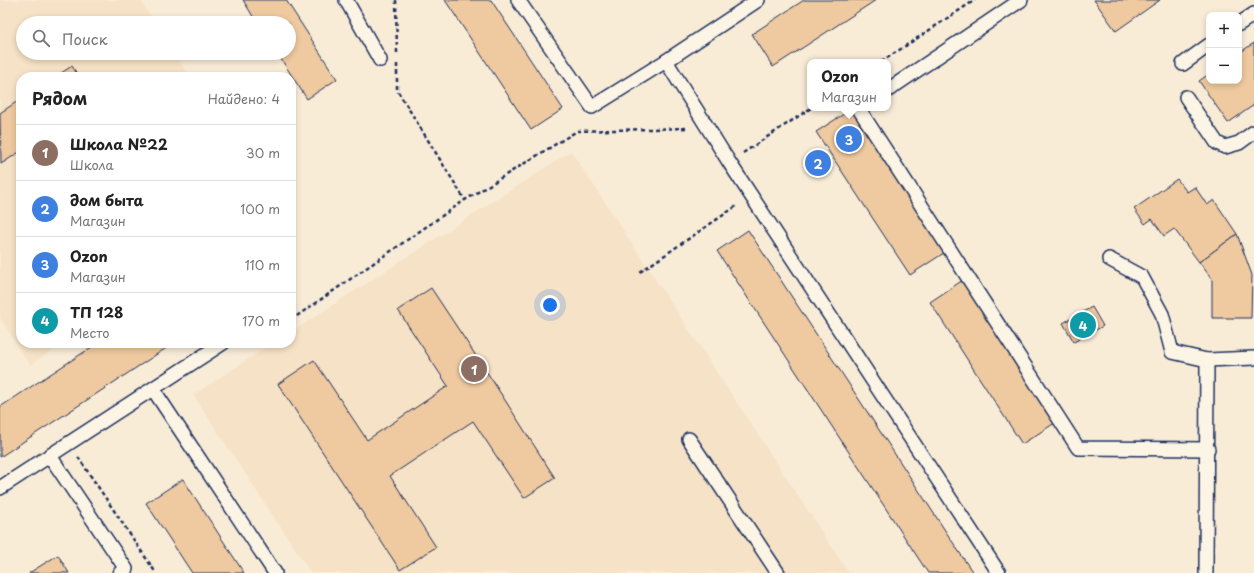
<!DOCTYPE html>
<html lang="ru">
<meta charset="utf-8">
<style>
:root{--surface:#fff;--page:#f2f2f2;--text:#222;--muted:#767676;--line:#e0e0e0;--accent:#d93025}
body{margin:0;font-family:"Playpen Sans",sans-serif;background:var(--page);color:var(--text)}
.controls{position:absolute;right:12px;top:12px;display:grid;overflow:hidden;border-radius:8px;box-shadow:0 2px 6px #0003}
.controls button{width:36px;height:36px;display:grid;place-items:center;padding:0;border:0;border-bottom:1px solid var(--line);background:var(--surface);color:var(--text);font:20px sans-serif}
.you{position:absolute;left:550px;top:305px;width:14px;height:14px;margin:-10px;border:3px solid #fff;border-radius:50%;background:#1a73e8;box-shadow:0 0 0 6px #1a73e833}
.badge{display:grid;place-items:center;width:26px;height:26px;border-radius:50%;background:var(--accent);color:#fff;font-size:13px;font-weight:700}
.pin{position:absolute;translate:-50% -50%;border:2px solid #fff;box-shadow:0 1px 4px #0006}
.popup{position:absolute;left:807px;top:59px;width:84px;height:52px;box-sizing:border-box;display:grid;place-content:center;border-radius:8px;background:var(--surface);filter:drop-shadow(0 1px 3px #0005);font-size:13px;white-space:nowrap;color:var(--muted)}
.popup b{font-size:15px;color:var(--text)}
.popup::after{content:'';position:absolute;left:50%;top:100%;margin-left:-8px;border:8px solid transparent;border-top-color:var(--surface)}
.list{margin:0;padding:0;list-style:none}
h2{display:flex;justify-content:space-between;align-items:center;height:52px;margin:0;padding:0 16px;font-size:17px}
h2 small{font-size:13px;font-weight:400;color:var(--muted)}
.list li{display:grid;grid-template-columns:26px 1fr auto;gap:12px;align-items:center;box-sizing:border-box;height:56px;padding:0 16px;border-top:1px solid var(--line)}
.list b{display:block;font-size:15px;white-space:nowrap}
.list p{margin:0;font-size:13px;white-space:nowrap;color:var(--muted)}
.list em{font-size:13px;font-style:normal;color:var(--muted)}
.icon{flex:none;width:22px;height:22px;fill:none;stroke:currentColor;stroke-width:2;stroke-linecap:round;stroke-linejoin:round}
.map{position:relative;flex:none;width:1254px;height:573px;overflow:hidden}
.search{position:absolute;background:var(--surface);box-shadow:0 2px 6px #0003;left:16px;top:16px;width:280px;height:44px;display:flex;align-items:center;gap:10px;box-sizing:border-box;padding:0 14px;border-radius:22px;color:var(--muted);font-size:15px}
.panel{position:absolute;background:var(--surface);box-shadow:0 2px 6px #0003;left:16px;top:72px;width:280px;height:276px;border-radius:16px}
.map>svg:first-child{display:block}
.built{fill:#f6e2c6}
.building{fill:#efc99f;stroke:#1b2f5e}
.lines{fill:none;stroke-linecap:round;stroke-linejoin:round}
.service-casing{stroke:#1b2f5e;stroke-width:16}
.path{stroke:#1b2f5e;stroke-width:2.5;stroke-dasharray:4 3;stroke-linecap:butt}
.service{stroke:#fcf5e5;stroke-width:13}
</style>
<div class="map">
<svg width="1254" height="573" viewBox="0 0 1254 573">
<rect width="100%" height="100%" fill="#f9ecd7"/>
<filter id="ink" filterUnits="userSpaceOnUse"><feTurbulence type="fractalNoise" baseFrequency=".025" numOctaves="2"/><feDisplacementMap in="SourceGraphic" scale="8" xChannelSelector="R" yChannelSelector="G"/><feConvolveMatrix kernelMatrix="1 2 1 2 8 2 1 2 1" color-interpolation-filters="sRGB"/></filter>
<g filter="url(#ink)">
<g class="built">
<path d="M0 0H140L155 23H23V53H174L190 77H21V343H65L30 365 0 318Z"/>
<path d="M571 151 849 573H311L193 395 273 343H291V332Z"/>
</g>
<g class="building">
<path d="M243 0H286L337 79 307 99 277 53H289V23H257Z"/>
<path d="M445 0H491L563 109 531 130Z"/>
<path d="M804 0H876L773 67 752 34Z"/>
<path d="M1094 0H1160L1116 31Z"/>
<path d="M1254 43V105L1228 123 1199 81 1209 74V81H1239V53Z"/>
<path d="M72 66 79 77H55Z"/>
<path d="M21 99V151L1 164 0 113Z"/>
<path d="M853 108 947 251 910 275 816 132Z"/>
<path d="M1177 179 1187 192 1195 187 1207 205 1214 200 1237 234 1199 262 1174 229 1164 236 1152 219 1145 224 1134 209Z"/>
<path d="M748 230 843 375 973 573H928L717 251Z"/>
<path d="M1237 234 1252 275 1251 318H1212V279L1199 262Z"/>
<path d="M966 278 1058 421 1022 444 930 302Z"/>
<path d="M431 288 494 383 555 478 524 498 473 421 390 476 436 547 400 570 278 384 314 360 367 440 448 386 398 310Z"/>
<path d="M1092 307 1103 326 1074 342 1063 323Z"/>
<path d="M98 343H174L0 457V407Z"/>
<path d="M183 479 244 573H192L146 503Z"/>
<path d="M58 555 69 573H29Z"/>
</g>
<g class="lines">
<defs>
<g id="service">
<path d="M346 0 380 60"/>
<path d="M518 0 592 107 666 61 758 0"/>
<path d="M1239 24 1254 14"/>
<path d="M666 61 729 162 999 573"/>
<path d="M1183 64 1209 45"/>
<path d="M888 90 1021 0"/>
<path d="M1186 97 1217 143 1225 147 1239 143 1254 132"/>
<path d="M861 108 859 109 1078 448 1208 449"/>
<path d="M1109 259 1142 277 1162 314 1172 352 1207 360 1206 573"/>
<path d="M1207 360 1254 358"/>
<path d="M153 389 275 573"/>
<path d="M689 439 778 573"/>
<path d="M50 456 126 569 120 573"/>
<path d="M0 488 223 343"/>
</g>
</defs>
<use href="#service" class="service-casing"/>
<g class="path">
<path d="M396 0 397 53"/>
<path d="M881 62 975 0"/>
<path d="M397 64V90L465 200"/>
<path d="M743 153 811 108"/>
<path d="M640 272 738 205"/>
<path d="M291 320 465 200 577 131 687 128"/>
<path d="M78 457 156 573"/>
</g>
<use href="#service" class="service"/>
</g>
</g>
</svg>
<div class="controls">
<button>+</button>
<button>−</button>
</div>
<div class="you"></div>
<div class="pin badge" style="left:474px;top:369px;background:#8d6e63">1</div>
<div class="pin badge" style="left:818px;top:163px;background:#3f7fe0">2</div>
<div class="pin badge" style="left:849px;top:139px;background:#3f7fe0">3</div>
<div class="popup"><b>Ozon</b>Магазин</div>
<div class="pin badge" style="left:1083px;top:325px;background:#0f9aa8">4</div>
<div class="search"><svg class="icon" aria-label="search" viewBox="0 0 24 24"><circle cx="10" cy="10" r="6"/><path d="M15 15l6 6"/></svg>Поиск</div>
<section class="panel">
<h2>Рядом<small>Найдено: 4</small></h2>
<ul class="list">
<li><span class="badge" style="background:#8d6e63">1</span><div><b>Школа №22</b><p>Школа</p></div><em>30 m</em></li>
<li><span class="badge" style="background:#3f7fe0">2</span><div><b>дом быта</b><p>Магазин</p></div><em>100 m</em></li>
<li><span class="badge" style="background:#3f7fe0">3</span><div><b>Ozon</b><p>Магазин</p></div><em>110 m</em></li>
<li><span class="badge" style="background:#0f9aa8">4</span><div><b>ТП 128</b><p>Место</p></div><em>170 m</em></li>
</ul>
</section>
</div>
